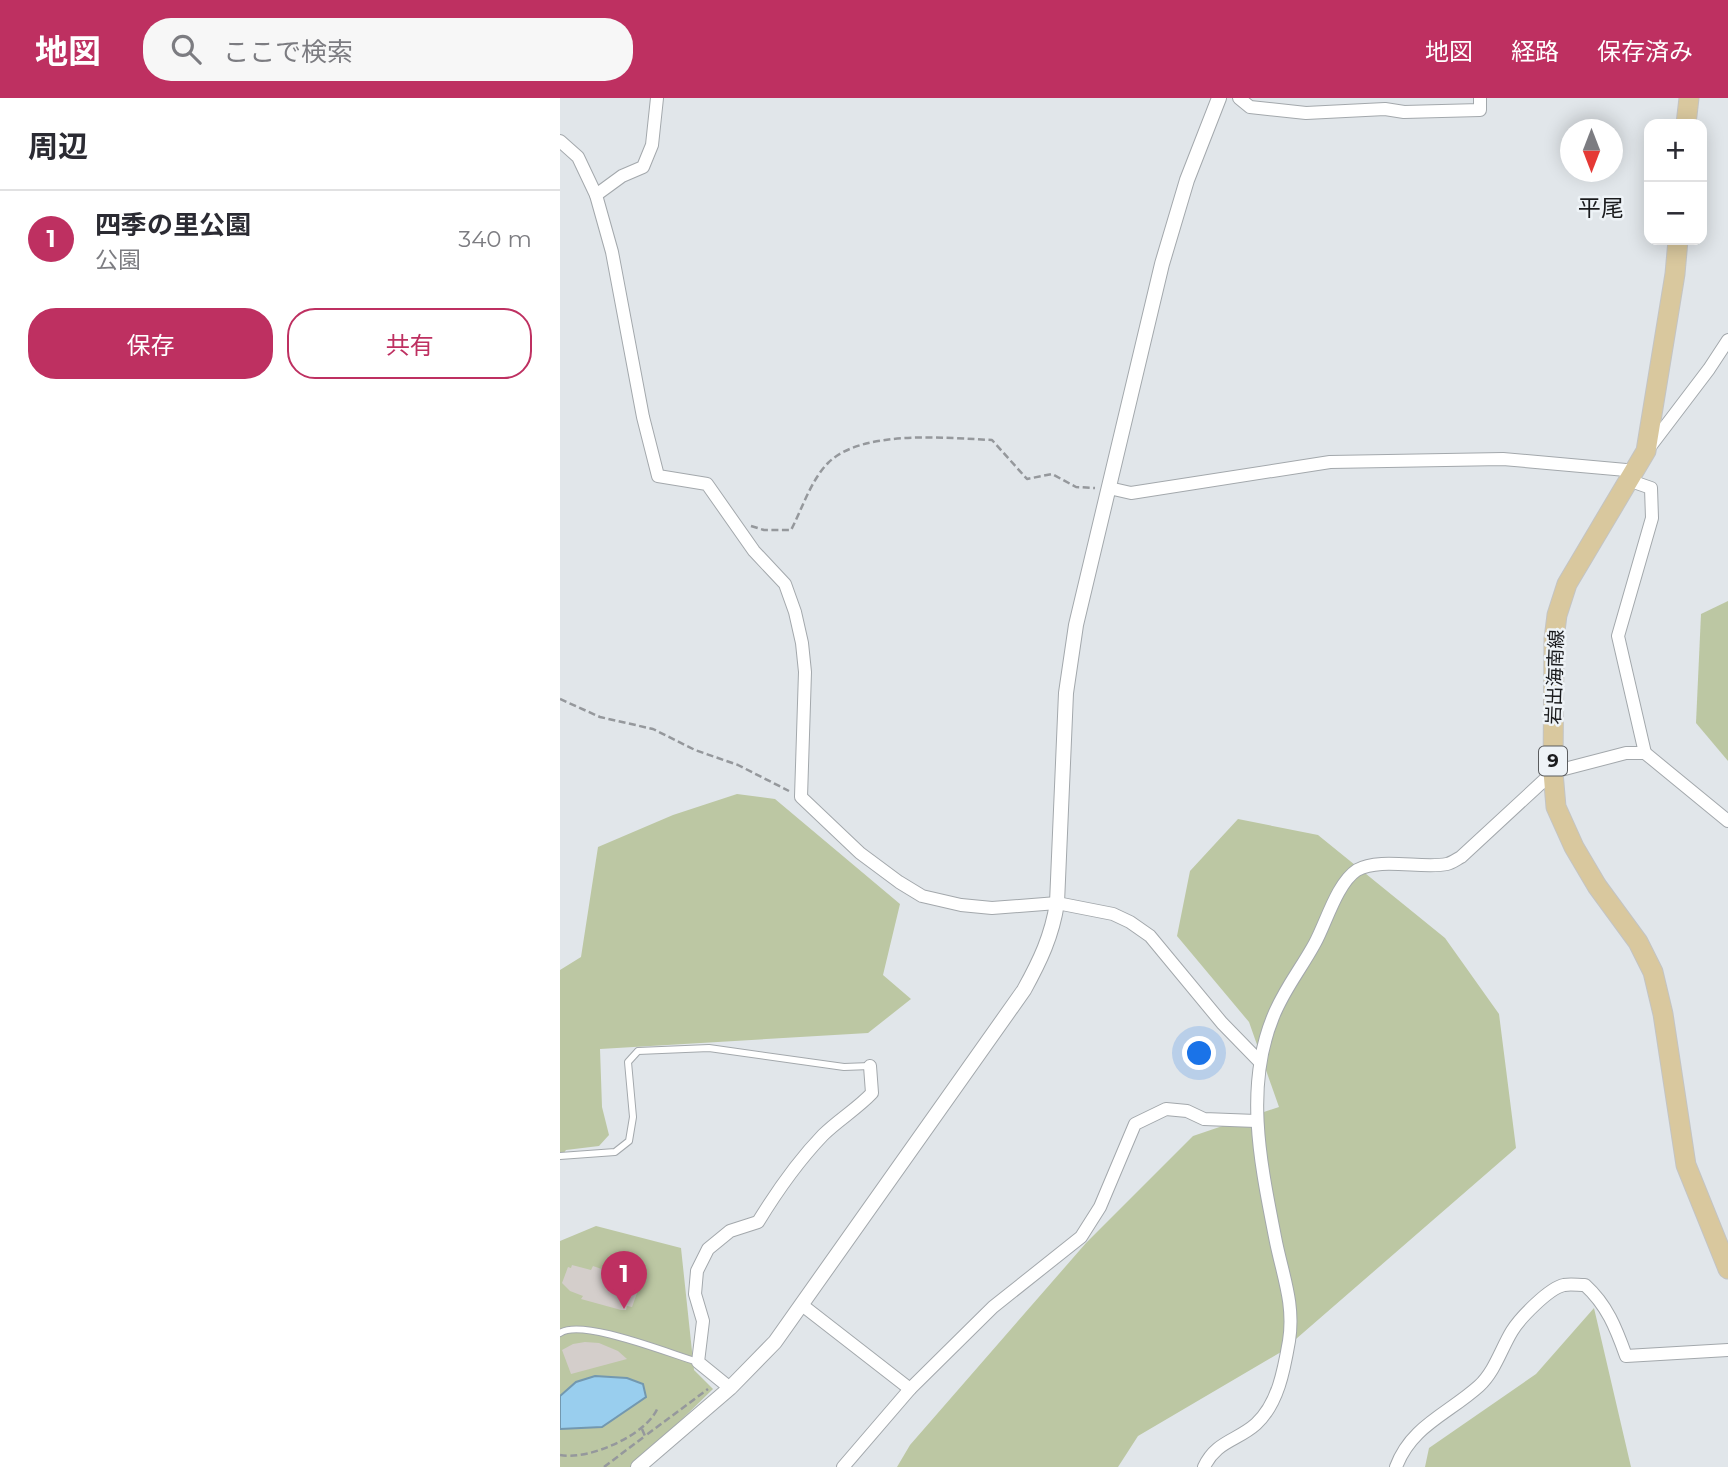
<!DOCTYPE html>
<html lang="ja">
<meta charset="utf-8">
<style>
:root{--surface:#fff;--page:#f7f7f7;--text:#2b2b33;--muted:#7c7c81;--line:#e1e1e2;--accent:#be3061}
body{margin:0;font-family:Montserrat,"Noto Sans JP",sans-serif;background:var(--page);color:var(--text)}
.controls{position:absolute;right:21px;top:21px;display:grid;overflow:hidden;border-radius:14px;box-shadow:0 4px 18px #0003}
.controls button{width:63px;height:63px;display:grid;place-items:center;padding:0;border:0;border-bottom:2px solid var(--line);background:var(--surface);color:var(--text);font:35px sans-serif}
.compass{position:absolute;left:1000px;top:21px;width:63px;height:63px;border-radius:50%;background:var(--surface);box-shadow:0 4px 18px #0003;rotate:180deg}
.you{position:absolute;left:640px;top:956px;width:24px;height:24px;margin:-18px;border:5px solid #fff;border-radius:50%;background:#1a73e8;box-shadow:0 0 0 10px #1a73e833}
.badge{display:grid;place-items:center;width:46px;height:46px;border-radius:50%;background:var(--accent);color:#fff;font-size:23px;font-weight:700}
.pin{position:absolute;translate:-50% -58px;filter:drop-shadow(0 2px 4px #0008)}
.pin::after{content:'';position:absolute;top:37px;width:24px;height:21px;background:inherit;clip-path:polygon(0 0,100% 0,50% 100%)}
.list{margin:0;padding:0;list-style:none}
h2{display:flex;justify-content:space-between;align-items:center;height:91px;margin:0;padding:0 28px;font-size:30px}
h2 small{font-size:23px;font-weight:400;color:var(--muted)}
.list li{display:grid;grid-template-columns:46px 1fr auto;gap:21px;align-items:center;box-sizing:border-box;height:98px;padding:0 28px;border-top:2px solid var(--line)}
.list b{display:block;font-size:26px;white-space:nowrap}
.list p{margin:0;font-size:23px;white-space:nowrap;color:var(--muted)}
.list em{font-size:23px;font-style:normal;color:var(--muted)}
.actions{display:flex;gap:14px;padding:21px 28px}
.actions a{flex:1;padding:16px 0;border:2px solid var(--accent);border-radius:28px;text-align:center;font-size:24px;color:var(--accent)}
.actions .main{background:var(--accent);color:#fff}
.icon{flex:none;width:38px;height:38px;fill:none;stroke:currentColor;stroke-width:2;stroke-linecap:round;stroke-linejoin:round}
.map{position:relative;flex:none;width:1168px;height:1369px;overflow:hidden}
header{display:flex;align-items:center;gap:42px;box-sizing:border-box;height:98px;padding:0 35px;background:var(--accent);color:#fff}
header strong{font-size:33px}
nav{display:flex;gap:38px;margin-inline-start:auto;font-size:24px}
.search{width:490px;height:63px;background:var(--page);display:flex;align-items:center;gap:18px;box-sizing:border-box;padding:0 24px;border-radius:28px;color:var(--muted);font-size:26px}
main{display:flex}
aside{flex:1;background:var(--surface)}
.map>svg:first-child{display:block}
.green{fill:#bcc7a3}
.water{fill:#99ceee;stroke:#7398af;stroke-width:2}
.building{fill:#d4cecb}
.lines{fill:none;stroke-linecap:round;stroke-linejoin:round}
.service-casing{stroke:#a3a8ac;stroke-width:8}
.minor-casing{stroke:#a3a8ac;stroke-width:14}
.tertiary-casing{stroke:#a3a8ac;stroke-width:16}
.primary-casing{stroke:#c3c4c4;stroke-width:21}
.path{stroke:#95989c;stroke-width:2.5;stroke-dasharray:7 3.5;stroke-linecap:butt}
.service{stroke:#fff;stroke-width:6}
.minor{stroke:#fff;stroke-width:12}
.tertiary{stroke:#fff;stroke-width:14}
.primary{stroke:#d9c89e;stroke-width:19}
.labels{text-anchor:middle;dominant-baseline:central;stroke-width:5;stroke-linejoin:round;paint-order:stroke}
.shield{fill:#eef3f7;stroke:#5a5c5e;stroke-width:2}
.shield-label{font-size:18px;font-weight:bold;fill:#1a1b1d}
.street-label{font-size:19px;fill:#1a1b1d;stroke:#eef3f7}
.quarter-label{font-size:23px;fill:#1a1b1d;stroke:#eef3f7}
</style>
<header>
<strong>地図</strong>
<div class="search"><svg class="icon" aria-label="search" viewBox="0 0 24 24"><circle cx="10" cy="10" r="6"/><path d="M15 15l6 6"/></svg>ここで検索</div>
<nav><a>地図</a><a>経路</a><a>保存済み</a></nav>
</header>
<main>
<aside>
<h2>周辺<small></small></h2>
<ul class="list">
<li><span class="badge">1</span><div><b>四季の里公園</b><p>公園</p></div><em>340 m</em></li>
</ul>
<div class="actions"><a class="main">保存</a><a>共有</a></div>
</aside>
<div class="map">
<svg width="1168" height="1369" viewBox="0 0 1168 1369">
<rect width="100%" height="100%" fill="#e1e6ea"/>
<g class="green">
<path d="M1168 503V663L1136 625 1141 516Z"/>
<path d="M177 696 215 701 340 806 323 877 351 901 308 935 40 951 42 1009 49 1037 39 1048 6 1052 0 1060V872L21 859 38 749 113 717Z"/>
<path d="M678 721 758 737 885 840 939 916 956 1050 721 1254 578 1338 558 1369H337L350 1347 526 1145 633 1038 719 1009 689 924 617 838 630 773Z"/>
<path d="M36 1128 121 1150 134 1272 153 1291 73 1369H0V1143Z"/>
<path d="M1034 1210 1071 1369H865L869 1350 976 1276Z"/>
</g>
<path class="water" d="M35 1278 67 1280 83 1286 86 1299 42 1329 0 1331V1298L16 1284Z"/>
<g class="building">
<path d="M12 1167 31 1172 33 1168 56 1176 54 1179 75 1187 73 1194 77 1195 72 1209 67 1208 66 1212H61L21 1201 23 1198 10 1193 2 1185 8 1169 11 1170Z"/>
<path d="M25 1244 39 1245 58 1253 67 1261 11 1276 2 1252 13 1246Z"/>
</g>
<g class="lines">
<defs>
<g id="service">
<path d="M0 1058 55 1054 69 1043 73 1019 68 964 78 953 149 950 284 969 310 968"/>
<path d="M0 1235C22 1220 110 1256 138 1264"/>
</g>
<g id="minor">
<path d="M679 0 690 9 746 15 825 11 844 14 920 12V0"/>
<path d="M0 43 18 59 36 97 52 154 83 319 98 378 147 386 194 453 225 486 235 514 242 545 245 574 241 699 300 755 339 784 362 798 401 807 432 810 497 805 553 816 570 824 590 838 662 925 700 964"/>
<path d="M36 97 62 78 83 69 92 47 97 0"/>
<path d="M1089 350 1149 271 1168 242"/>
<path d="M549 390 571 395 770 364 943 361 1066 372 1068 382 1091 390 1092 420 1058 538 1085 655"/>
<path d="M242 1207 350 1291"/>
<path d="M170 1290 138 1264 143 1223 135 1196 137 1173 148 1151 170 1133 198 1124C217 1093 237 1064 263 1037 278 1022 297 1011 312 995L310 968"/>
<path d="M283 1369 350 1291 433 1209 521 1139 540 1109 575 1026 606 1011 627 1013 644 1021 696 1023"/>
<path d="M644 1369C656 1343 677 1343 696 1326 718 1306 724 1272 729 1243 735 1205 722 1176 715 1139 701 1067 684 990 713 919 724 891 741 871 755 845 766 825 777 785 797 772 820 759 862 771 887 766 892 765 897 761 901 759L993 674 1066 655H1085L1168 723"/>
<path d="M836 1369C851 1328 888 1316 919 1288 935 1273 941 1251 952 1233 960 1220 989 1190 1004 1187 1010 1186 1018 1187 1025 1187 1047 1207 1056 1230 1066 1258L1168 1252"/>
</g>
<path id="tertiary" d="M78 1369 170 1290 215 1244 464 892C480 863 492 838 497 805L506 595 516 527 602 166 627 82 659 0"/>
<g id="primary">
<path d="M1126 26 1129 0"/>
<path d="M1118 142 1115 176 1086 353 1007 486 997 517 994 541 993 674 996 709 1014 749 1037 788 1078 844 1093 874 1103 916 1126 1067 1168 1171"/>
</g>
</defs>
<use href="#service" class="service-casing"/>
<use href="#minor" class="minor-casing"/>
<use href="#tertiary" class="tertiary-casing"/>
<use href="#primary" class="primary-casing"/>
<g class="path">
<path d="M191 428 204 432H231C242 411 251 382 268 365 302 331 387 340 432 342L467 381 492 376 516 389 535 390"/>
<path d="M0 601 40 619 93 631 135 652 178 667 229 693"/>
<path d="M82 1331 85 1338 148 1291"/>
<path d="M0 1357C27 1363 88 1337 98 1309"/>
<path d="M44 1369 85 1338"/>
</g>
<use href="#service" class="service"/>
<use href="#minor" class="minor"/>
<use href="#tertiary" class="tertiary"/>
<use href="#primary" class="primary"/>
</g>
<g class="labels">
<rect class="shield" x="979" y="648.5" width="28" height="29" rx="5"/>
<g class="shield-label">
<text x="993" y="663">9</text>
</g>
<g class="street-label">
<text transform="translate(995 579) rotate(-88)">岩出海南線</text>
</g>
<g class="quarter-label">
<text x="1041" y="110">平尾</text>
</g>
</g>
</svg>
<div class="controls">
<button>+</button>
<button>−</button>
</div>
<svg class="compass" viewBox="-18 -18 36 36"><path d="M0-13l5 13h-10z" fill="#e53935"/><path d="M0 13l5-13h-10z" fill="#7c7c81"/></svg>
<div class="you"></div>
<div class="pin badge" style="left:64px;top:1211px">1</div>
</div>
</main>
